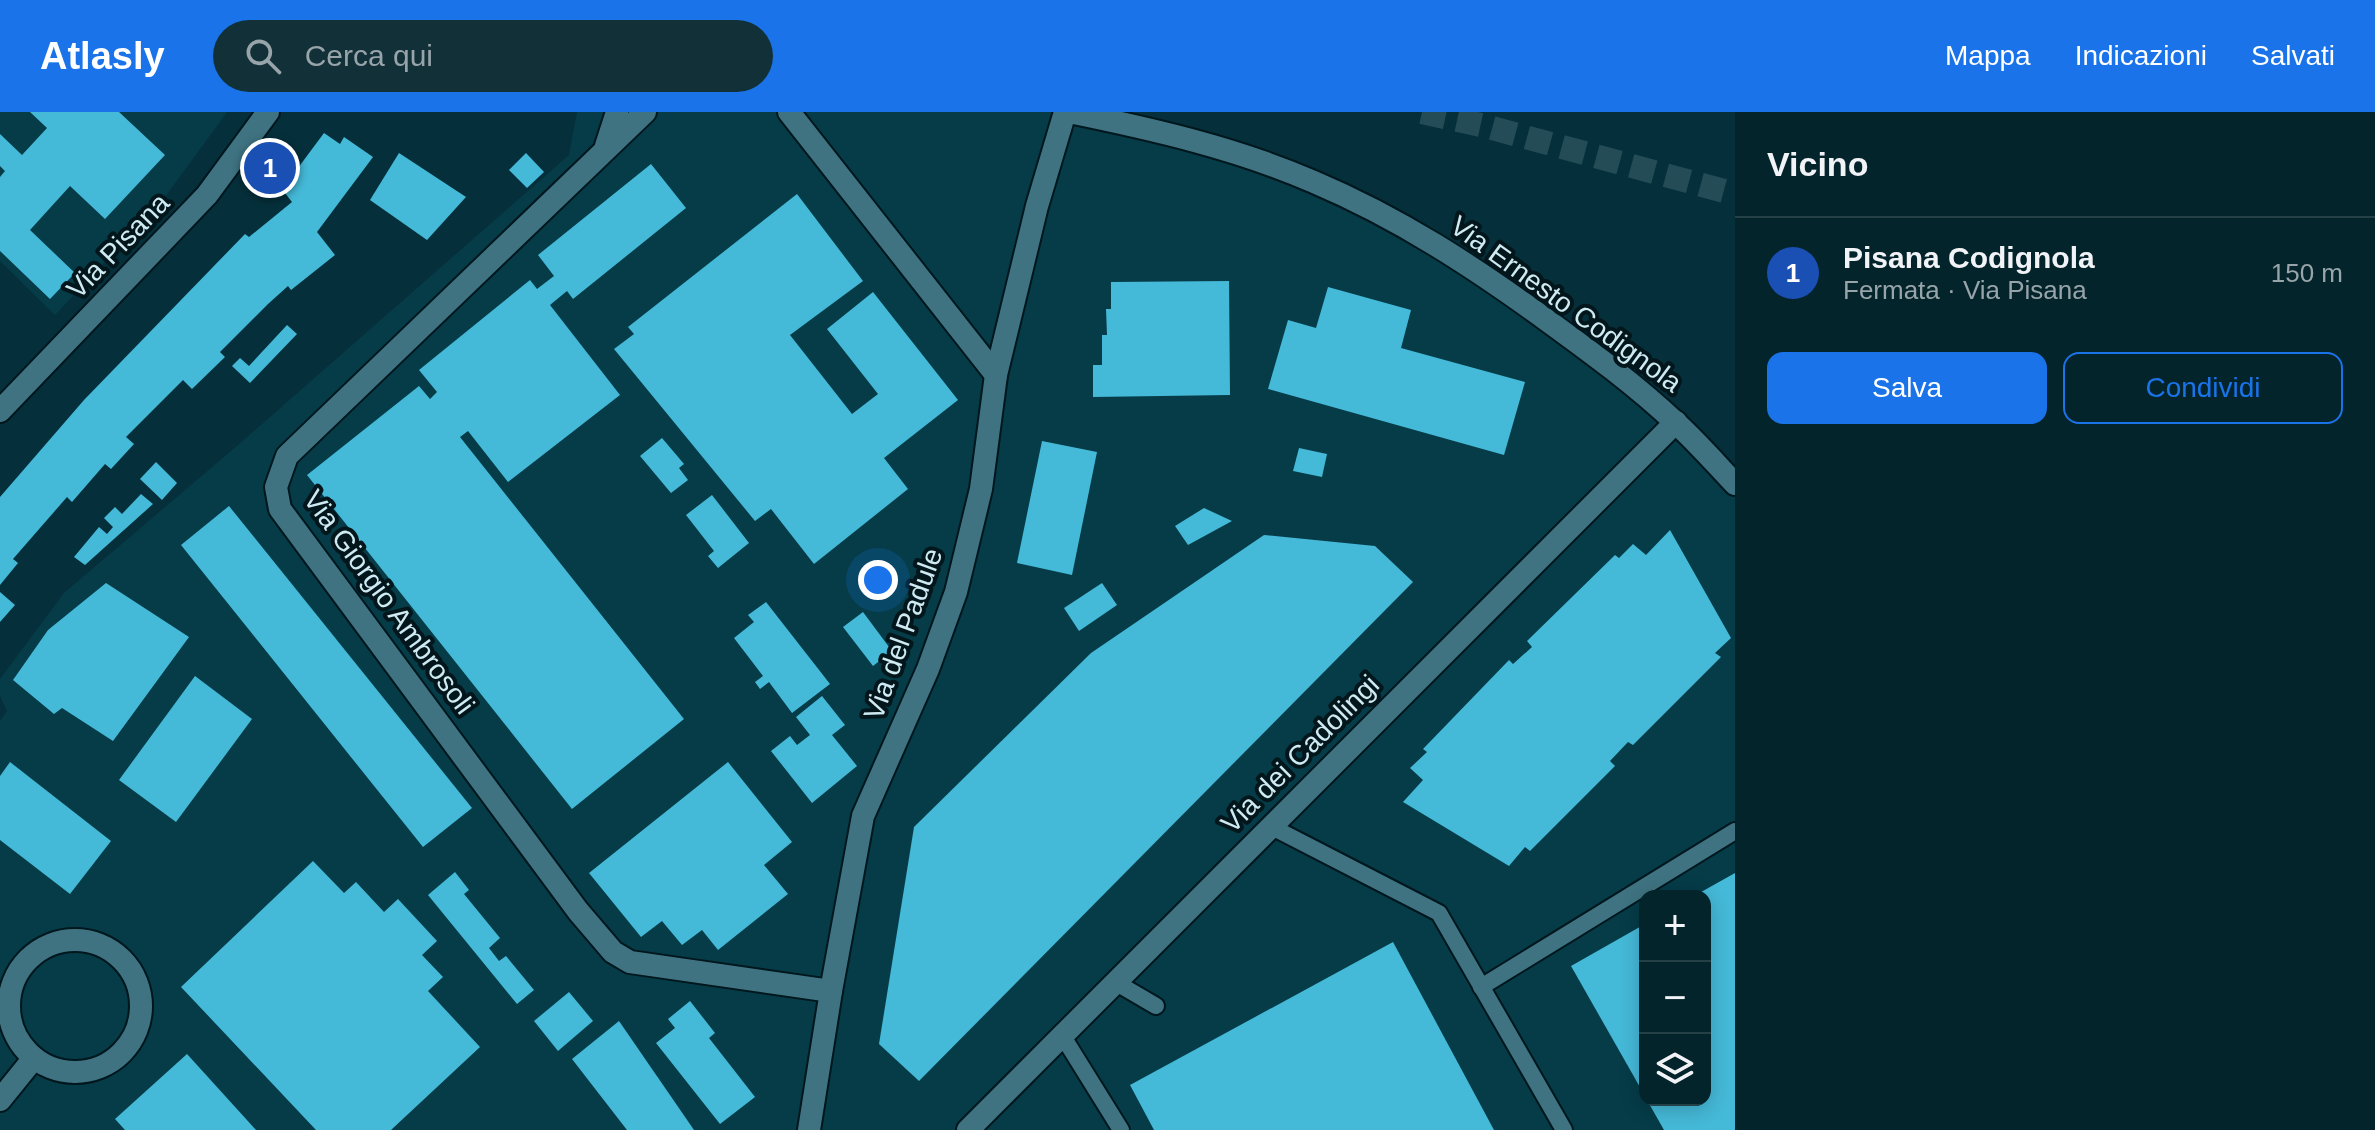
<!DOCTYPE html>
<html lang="it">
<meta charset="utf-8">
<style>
:root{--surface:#04242c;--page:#123038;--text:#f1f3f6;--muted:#97a4a9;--line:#254148;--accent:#1a73e8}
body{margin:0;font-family:Arial,sans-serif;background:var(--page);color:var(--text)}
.controls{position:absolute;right:24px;bottom:24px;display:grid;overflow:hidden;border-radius:16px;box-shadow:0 4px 20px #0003}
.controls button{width:72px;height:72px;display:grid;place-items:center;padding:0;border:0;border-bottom:2px solid var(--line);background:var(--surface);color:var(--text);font:40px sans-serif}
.you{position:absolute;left:878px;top:468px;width:28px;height:28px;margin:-20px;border:6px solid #fff;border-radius:50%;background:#1a73e8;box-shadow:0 0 0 12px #1a73e833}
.badge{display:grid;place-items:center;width:52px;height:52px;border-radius:50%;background:var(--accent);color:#fff;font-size:26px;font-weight:700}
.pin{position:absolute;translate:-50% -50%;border:4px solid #fff;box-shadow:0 2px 8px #0006}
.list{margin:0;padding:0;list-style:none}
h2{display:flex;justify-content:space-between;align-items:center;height:104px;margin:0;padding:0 32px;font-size:34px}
h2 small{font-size:26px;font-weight:400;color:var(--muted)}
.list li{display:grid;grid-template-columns:52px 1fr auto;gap:24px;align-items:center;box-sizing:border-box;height:112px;padding:0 32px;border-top:2px solid var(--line)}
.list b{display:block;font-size:30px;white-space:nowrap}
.list p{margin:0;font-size:26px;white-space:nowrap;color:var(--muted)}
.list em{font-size:26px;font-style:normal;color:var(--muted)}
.actions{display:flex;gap:16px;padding:24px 32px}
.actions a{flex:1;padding:18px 0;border:2px solid var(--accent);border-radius:16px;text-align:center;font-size:28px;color:var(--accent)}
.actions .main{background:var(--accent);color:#fff}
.icon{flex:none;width:44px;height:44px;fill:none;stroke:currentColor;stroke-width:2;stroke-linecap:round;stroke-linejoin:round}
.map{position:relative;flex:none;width:1735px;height:1018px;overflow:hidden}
header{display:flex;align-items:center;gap:48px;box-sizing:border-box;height:112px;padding:0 40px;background:var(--accent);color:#fff}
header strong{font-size:38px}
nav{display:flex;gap:44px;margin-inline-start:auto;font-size:28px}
.search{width:560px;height:72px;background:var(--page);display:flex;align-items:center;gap:20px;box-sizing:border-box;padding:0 28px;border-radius:44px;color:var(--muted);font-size:30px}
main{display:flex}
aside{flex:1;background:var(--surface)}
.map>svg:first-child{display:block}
.built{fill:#053c48;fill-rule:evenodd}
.building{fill:#45b9d8}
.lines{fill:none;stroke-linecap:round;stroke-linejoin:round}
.motorway-tunnel{stroke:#234c56;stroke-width:24;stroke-dasharray:24 12;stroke-linecap:butt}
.service-casing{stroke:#00171e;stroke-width:20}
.minor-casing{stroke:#00171e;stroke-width:26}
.secondary-casing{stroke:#00171e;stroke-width:26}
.service{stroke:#3f7382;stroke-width:16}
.minor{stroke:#3f7382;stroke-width:22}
.secondary{stroke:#3f7382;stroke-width:22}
.labels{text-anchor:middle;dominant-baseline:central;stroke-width:8;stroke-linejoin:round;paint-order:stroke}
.street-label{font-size:28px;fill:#cfeaf2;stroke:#02161c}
</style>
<header>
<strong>Atlasly</strong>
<div class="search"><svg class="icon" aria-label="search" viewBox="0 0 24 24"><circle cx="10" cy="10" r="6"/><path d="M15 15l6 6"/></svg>Cerca qui</div>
<nav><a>Mappa</a><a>Indicazioni</a><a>Salvati</a></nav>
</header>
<main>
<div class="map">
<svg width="1735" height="1018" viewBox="0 0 1735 1018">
<rect width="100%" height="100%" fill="#05303b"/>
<g class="built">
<path d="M0 0H227L165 85 55 203 0 149Z"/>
<path d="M577 0H1069L1315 70 1587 238 1735 372V1018H0V609L7 599 0 584V567L64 481 238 333 569 43ZM1645 784H1705V988H1645Z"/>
</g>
<g class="building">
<path d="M30 0H119L165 43 105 107 70 74 30 118 75 161 50 187 0 139V65L5 59 0 54V22L22 43 47 16Z"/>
<path d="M324 21 340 32 344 25 373 45 317 120 335 143 291 178 288 174 268 192 220 240 225 245 192 277 183 268 126 325 134 332 111 357 105 352 72 390 67 385 13 447 18 451 0 473V385L84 288 245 122 249 125 292 90 285 81 296 67 292 64Z"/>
<path d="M399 41 466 85 427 128 370 88Z"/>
<path d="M526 41 544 60 527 76 509 58Z"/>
<path d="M651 52 686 96 573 187 567 179 550 193 620 283 508 370 468 319 460 325 684 607 572 697 307 363 419 274 430 287 437 280 419 258 530 168 537 177 554 164 538 143Z"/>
<path d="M797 82 863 169 790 223 852 302 878 282 827 217 873 180 958 288 884 346 908 377 814 452 771 397 755 409 614 237 634 222 628 215Z"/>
<path d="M1229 169 1230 283 1093 285V253H1102V223H1107L1106 197H1111V170Z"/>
<path d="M1328 175 1411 198 1401 236 1525 270 1504 343 1268 277 1288 208 1316 216Z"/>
<path d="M287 213 297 222 250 271 232 254 240 246 249 254Z"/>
<path d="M662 326 684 352 679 356 688 368 671 381 640 344Z"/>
<path d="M1042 329 1097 340 1072 463 1017 451Z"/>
<path d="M1299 336 1327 342 1322 365 1293 359Z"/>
<path d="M156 350 177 371 162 388 140 367Z"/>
<path d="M141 382 153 392 85 453 74 445 99 415 107 422 113 415 104 406 115 395 122 402Z"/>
<path d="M712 383 749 431 718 456 708 444 714 439 686 403Z"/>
<path d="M229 394 472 696 423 735 181 433Z"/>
<path d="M1204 396 1232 409 1188 433 1175 414Z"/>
<path d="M1670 418 1731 526 1715 541 1721 545 1633 633 1628 630 1610 649 1615 654 1530 739 1525 735 1509 754 1403 690 1423 668 1410 656 1427 640 1423 637 1509 548 1513 552 1532 535 1527 529 1615 443 1619 446 1633 432 1646 443Z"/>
<path d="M1264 423 1375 434 1413 470 919 969 879 932 914 715 1091 541Z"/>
<path d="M106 471 189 525 113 629 62 596 54 602 13 568 48 518Z"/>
<path d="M1102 471 1117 493 1079 519 1064 496Z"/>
<path d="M0 480 15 493 0 510Z"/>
<path d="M766 490 830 572 792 601 769 570 760 577 755 570 763 564 734 526 754 510 748 503Z"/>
<path d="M863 500 892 539 873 554 843 515Z"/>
<path d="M195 564 252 607 176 710 119 668Z"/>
<path d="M822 584 845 613 832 623 857 654 812 691 771 639 790 624 797 633 810 623 796 605Z"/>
<path d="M10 650 111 729 70 782 0 728V664Z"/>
<path d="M728 650 792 730 764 753 788 782 718 838 702 818 682 833 662 809 641 825 589 761Z"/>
<path d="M313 749 344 781 356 770 384 800 398 787 437 829 422 843 443 865 428 879 480 935 391 1018H316L181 875Z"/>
<path d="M455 760 469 778 464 782 500 826 489 836 499 849 506 844 534 878 517 892 428 783Z"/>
<path d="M1735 761V1018H1664L1647 988H1705V784H1694Z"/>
<path d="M1645 812V984L1571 854Z"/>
<path d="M1393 830 1494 1018H1154L1130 973Z"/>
<path d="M569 880 593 909 558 939 534 909Z"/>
<path d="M690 889 715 921 709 926 755 985 720 1012 656 931 675 916 668 907Z"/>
<path d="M619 909 694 1018H627L572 947Z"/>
<path d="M187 942 256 1018H125L115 1007Z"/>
</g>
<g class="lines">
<path class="motorway-tunnel" d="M1422 0 1481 13 1735 82"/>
<defs>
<g id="service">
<path d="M1270 714 1439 801 1564 1018"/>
<path d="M1115 870 1156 894"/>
<path d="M1481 875 1735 719"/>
<path d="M1062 923 1121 1018"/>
</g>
<g id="minor">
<path d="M645 0 287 344 276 375 280 397 578 799 613 840 630 850 831 879"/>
<path d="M789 0 996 263"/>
<path d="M1069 0C1152 17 1236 36 1314 70 1399 106 1474 155 1548 209 1592 241 1637 274 1676 311 1697 330 1716 352 1735 372"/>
<path d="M606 34 617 0"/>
<circle cx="75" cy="894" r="66"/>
<path d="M0 988 34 946"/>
<path d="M809 1018 831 879 863 704 928 557 956 480 981 377 996 263 1037 94 1065 0"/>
<path d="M968 1018 1676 310"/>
</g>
<path id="secondary" d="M0 299 207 83 268 0"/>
</defs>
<use href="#service" class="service-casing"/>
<use href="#minor" class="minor-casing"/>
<use href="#secondary" class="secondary-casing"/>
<use href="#service" class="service"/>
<use href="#minor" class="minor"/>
<use href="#secondary" class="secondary"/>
</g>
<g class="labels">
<g class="street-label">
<text transform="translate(118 134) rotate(-46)">Via Pisana</text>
<text transform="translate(1566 192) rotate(36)">Via Ernesto Codignola</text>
<text transform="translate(389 490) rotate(54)">Via Giorgio Ambrosoli</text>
<text transform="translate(903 522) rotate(-70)">Via del Padule</text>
<text transform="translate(1300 642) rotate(-45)">Via dei Cadolingi</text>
</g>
</g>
</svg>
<div class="controls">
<button>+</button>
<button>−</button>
<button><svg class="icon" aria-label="layers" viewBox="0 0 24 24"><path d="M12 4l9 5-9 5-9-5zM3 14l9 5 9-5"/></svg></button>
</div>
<div class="you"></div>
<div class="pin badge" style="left:270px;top:56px;background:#1a4fb4">1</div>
</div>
<aside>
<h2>Vicino<small></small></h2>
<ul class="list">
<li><span class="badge" style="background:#1a4fb4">1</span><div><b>Pisana Codignola</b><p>Fermata · Via Pisana</p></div><em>150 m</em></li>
</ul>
<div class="actions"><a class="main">Salva</a><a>Condividi</a></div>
</aside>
</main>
